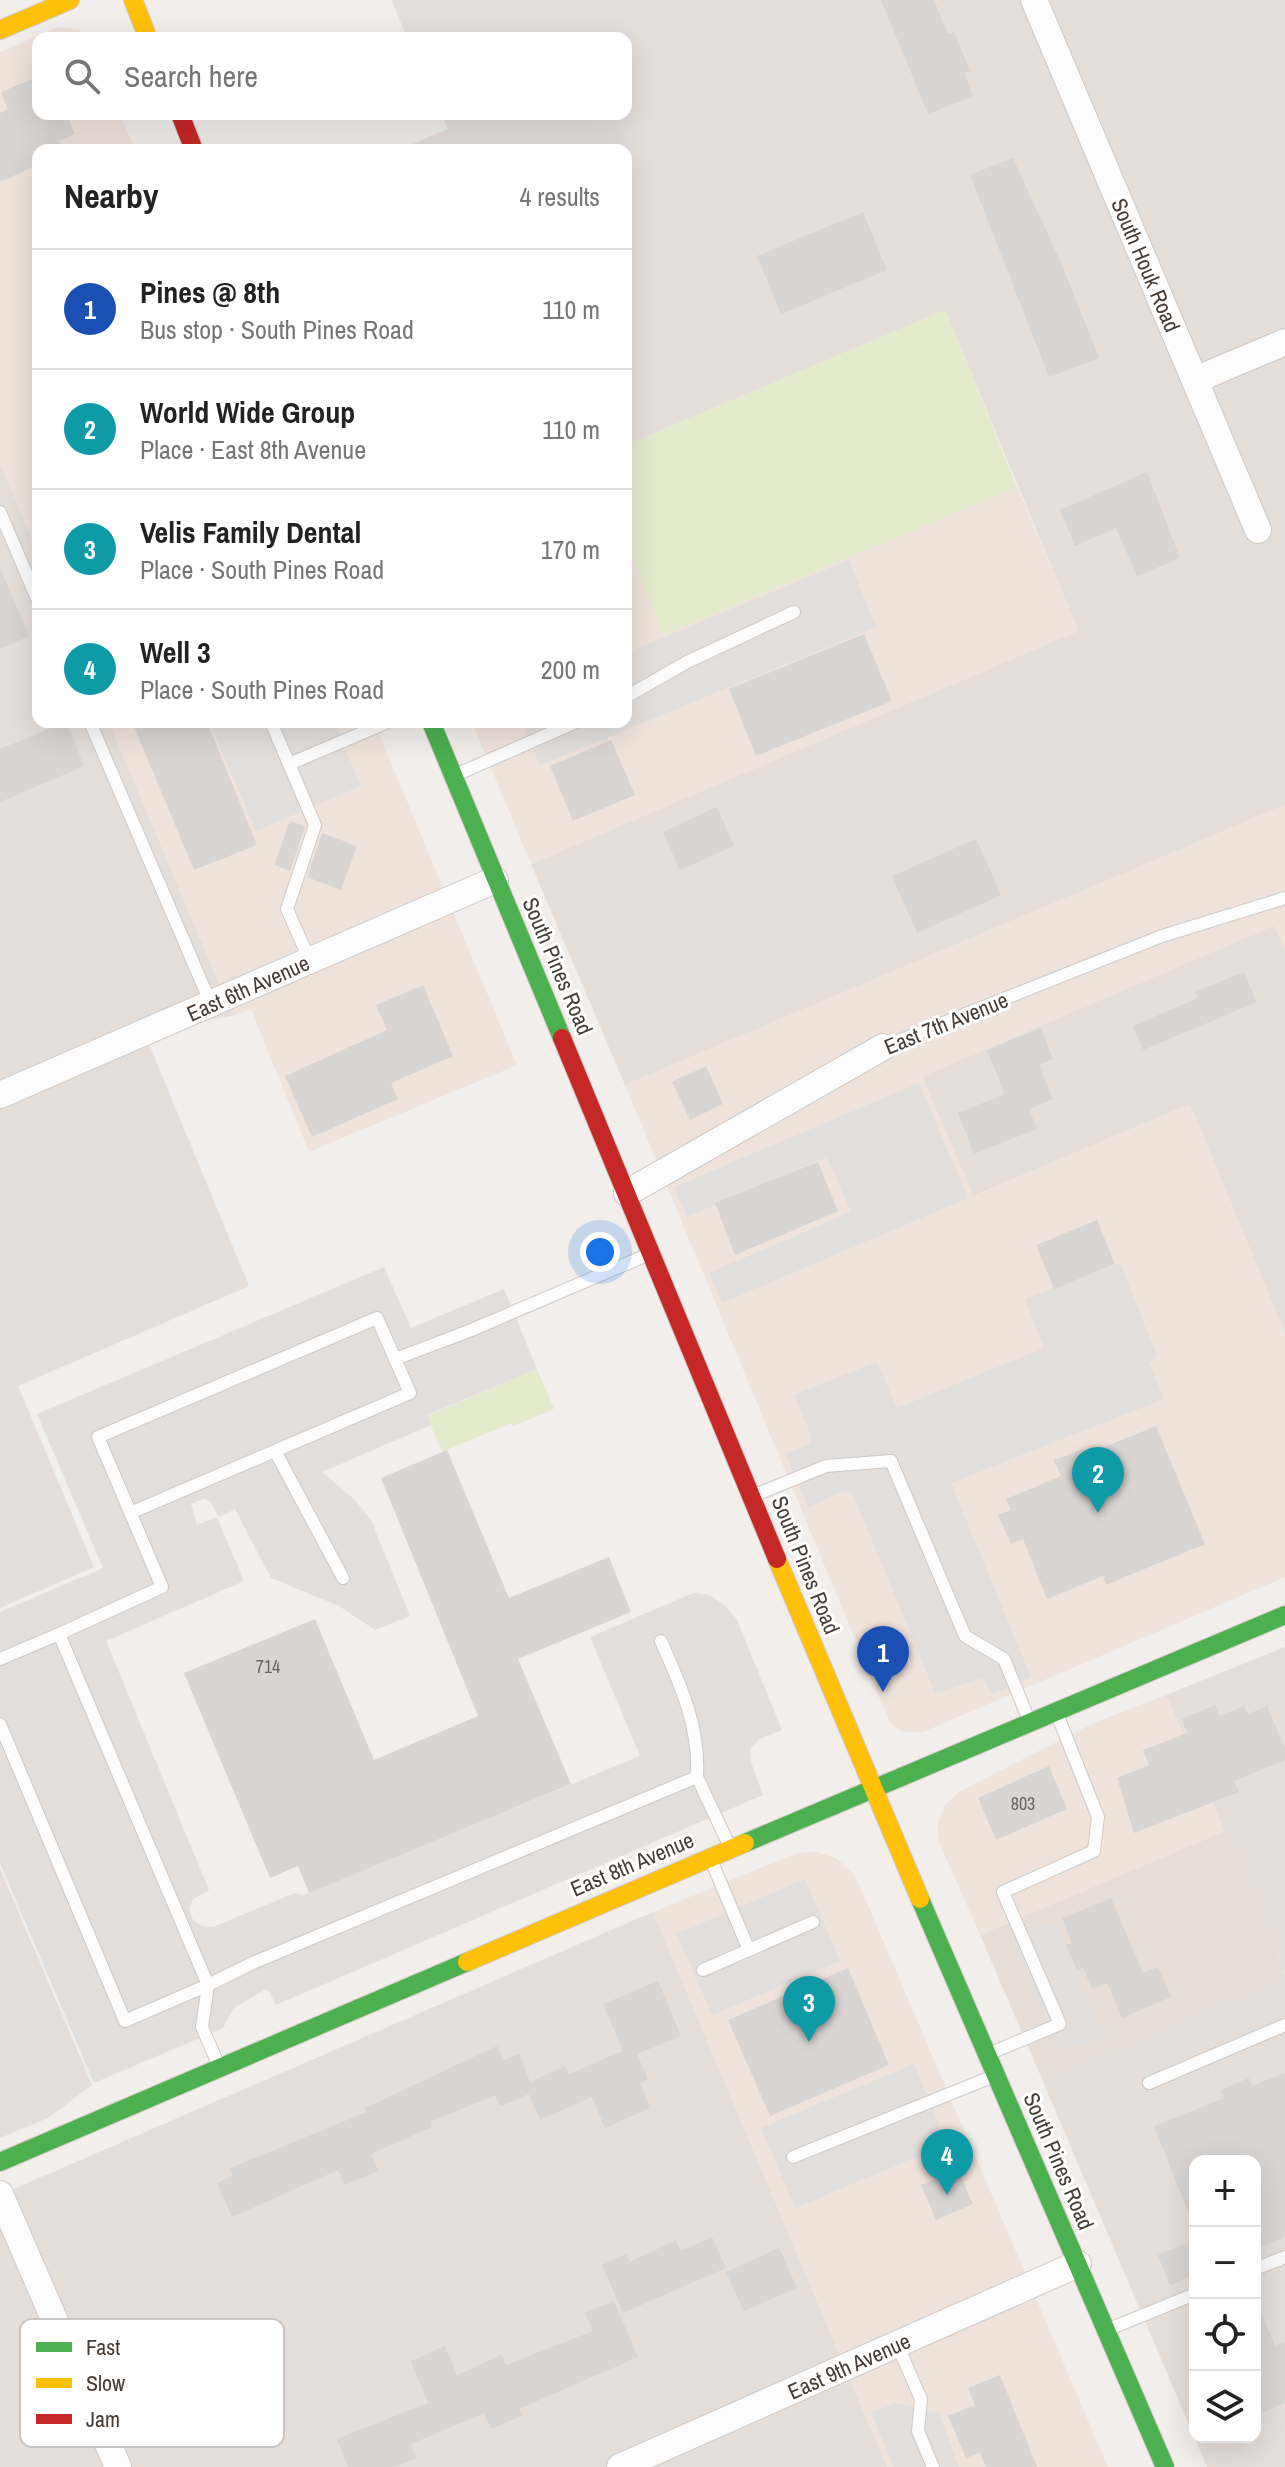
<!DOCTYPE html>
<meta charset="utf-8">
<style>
:root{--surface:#fff;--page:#f6f6f6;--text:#222;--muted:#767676;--line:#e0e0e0;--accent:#827b76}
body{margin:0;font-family:"Archivo Narrow",sans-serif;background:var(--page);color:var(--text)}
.controls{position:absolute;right:24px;bottom:24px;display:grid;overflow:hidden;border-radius:16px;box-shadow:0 8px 32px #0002}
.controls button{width:72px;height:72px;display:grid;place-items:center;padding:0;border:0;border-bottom:2px solid var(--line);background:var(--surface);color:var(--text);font:40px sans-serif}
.you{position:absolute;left:600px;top:1252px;width:28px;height:28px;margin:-20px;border:6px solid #fff;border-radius:50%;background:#1a73e8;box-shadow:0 0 0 12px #1a73e833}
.badge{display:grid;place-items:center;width:52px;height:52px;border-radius:50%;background:var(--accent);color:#fff;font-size:26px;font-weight:700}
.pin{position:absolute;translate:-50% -66px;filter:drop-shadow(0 2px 4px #0008)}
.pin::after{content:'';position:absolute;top:42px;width:28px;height:24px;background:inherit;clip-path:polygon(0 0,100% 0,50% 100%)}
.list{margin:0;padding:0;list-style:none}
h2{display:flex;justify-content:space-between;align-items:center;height:104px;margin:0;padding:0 32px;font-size:34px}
h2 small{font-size:26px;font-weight:400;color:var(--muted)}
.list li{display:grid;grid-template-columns:52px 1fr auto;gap:24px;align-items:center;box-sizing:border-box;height:120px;padding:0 32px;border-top:2px solid var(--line)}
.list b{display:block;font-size:30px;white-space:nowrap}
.list p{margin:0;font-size:26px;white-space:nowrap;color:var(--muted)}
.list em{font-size:26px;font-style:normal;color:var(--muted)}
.icon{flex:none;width:44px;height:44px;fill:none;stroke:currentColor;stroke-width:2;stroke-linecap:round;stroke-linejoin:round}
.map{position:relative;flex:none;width:1285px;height:2467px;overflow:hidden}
.search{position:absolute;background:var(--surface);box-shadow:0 8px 32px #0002;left:32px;top:32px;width:600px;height:88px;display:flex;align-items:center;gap:20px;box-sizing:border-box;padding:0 28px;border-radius:16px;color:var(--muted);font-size:30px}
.panel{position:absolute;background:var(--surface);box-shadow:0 8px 32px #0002;left:32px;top:144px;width:600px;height:584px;border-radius:16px}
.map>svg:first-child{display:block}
.residential{fill:#e5ded9;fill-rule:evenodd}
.commercial{fill:#f0e3dc}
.education{fill:#e7dfd7}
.green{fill:#e4eacc}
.parking{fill:#e3dfdc}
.building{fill:#d9d5d2}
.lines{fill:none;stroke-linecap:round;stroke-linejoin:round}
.lane-casing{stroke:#cdcac7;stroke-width:14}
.street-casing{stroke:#cdcac7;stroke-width:28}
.fast-casing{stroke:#d1cbc4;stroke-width:20}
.slow-casing{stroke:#d1cbc4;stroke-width:20}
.jam-casing{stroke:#d1cbc4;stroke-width:20}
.lane{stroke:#fdfcfc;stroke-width:12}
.street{stroke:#fdfcfc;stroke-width:26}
.fast{stroke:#4caf50;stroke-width:18}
.slow{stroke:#ffc107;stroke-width:18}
.jam{stroke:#c62828;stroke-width:18}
.labels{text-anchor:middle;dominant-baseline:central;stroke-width:6;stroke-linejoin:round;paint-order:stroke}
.number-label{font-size:18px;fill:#6d645f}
.street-label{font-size:22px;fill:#473d37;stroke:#fff}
.key{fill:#fff;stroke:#c8c5c3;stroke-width:2}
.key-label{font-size:22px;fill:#473d37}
</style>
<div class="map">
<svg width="1285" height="2467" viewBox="0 0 1285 2467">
<rect width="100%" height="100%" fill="#f1eeeb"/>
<g class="residential">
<path d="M391 0H1285V805L625 1085 531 864 1078 630 945 310 626 445V150H398L448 129 442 114H626V38H408Z"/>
<path d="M0 463 38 553V722H109L233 1016 205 1020 149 1044 249 1286 18 1386 94 1567 0 1608Z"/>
<path d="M1275 925 1285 949V1334L1190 1104 973 1196 922 1076Z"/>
<path d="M1285 1647V1972L1166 1695Z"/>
<path d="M0 1869 92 2085 48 2118 0 2138Z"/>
<path d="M653 1912 887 2467H0V2195Z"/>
<path d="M1285 1973V2467H1207L1041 2077ZM1195 2161H1255V2437H1195Z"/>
</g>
<g class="commercial">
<path d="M58 27 78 30 87 38H38V114H120L135 150H38V553L0 463V52Z"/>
<path d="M1017 487 1079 631 531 864 472 722H626V543L664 634Z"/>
<path d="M109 722H374L517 1065 309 1152 251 1009 233 1016Z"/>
<path d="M1285 805V949L1274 926 922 1077 974 1196 1190 1104 1285 1334V1577L923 1732H902L889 1721 625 1085Z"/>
<path d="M1166 1695 1225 1831 980 1935 939 1842 937 1825 945 1805 960 1791 1096 1722Z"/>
<path d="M817 1852 836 1858 855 1875 1108 2467H887L653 1912 797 1853Z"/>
</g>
<path class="education" d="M1225 1831 1285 1973 1041 2077 980 1935Z"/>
<g class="green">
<path d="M945 310 1017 487 664 635 626 543V445Z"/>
<path d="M537 1369 554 1409 513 1426 511 1423 442 1452 427 1416Z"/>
</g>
<g class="parking">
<path d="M849 560 876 627 540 765 521 722H626V653Z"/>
<path d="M209 722H334L361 786 256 831Z"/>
<path d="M919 1083 968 1198 722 1303 709 1273 851 1212 827 1157 687 1217 674 1187Z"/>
<path d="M1285 1199V1312H1284L1245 1216Z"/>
<path d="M1120 1263 1157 1356 1149 1363 1164 1399 951 1483 1031 1677 993 1694 983 1678 935 1693 853 1494 845 1491 808 1507 785 1454 809 1444 812 1438 794 1395 877 1362 897 1408 1044 1348 1025 1299Z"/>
<path d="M384 1267 411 1328 504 1289 537 1369 427 1415 431 1425 322 1472 354 1499 371 1520 410 1616 375 1630 339 1606 271 1578 235 1509 219 1517 210 1501 203 1499 191 1504 197 1525 217 1517 244 1581 106 1641 209 1890 193 1899 189 1908 193 1920 202 1926 213 1927 295 1893 303 1895 640 1756 590 1637 693 1593 709 1595 726 1606 737 1620 782 1730 758 1740 750 1750 751 1762 763 1795 276 2005 269 1991 264 1990 234 2008 223 2028 94 2083 0 1863V1612L103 1568 37 1414Z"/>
<path d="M805 1879 840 1961 712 2015 677 1934Z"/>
<path d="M1055 1921 1103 2034 1058 2053 1010 1939Z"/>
<path d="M914 2064 947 2144 795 2208 761 2128Z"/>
<path d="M895 2403 939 2413 959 2467H894L871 2413Z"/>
</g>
<g class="building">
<path d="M881 0H934L948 34 954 32 970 71 964 73 973 96 928 114Z"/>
<path d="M38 77V114H66L75 134 59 141 63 150H38V165L0 182V113L8 109 1 92Z"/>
<path d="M1013 158 1062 265 1099 358 1049 377 970 175Z"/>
<path d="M863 212 887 270 781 314 757 256Z"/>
<path d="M1147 472 1180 558 1137 576 1116 528 1075 546 1060 510Z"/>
<path d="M0 568 29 636 0 649Z"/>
<path d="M864 634 892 701 756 756 729 689Z"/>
<path d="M66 722 84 766 0 802V749Z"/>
<path d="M132 722H207L257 845 194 870Z"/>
<path d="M611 740 635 795 573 821 550 766Z"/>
<path d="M717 807 734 846 680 870 663 832Z"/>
<path d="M290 821 305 826 290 871 274 865Z"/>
<path d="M322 833 357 846 341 890 307 877Z"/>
<path d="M976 839 1001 895 917 933 892 876Z"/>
<path d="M1244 972 1257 1002 1143 1050 1133 1026 1198 998 1195 992Z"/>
<path d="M423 985 453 1056 391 1083 398 1099 312 1137 285 1076 387 1030 376 1005Z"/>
<path d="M1041 1028 1053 1059 1039 1065 1053 1099 1029 1109 1037 1129 974 1154 958 1113 1005 1094 987 1050Z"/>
<path d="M706 1066 723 1104 690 1120 672 1082Z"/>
<path d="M818 1162 838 1211 735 1255 715 1203Z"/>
<path d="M1097 1220 1115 1264 1054 1289 1036 1245Z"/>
<path d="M1156 1426 1205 1544 1106 1585 1103 1576 1047 1599 1023 1539 1011 1544 998 1515 1011 1510 1006 1499 1061 1476 1054 1460 1083 1449 1085 1455Z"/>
<path d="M447 1450 509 1598 609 1557 631 1612 518 1659 571 1784 309 1893 298 1866 270 1878 184 1673 315 1619 374 1760 478 1716 381 1478Z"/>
<path d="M1215 1705 1219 1716 1244 1706 1248 1714 1267 1706 1285 1748V1760L1234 1781 1239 1792 1134 1833 1117 1778 1149 1765 1143 1750 1187 1733 1182 1719Z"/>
<path d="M1049 1766 1067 1809 996 1840 978 1798Z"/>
<path d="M1111 1898 1143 1973 1158 1967 1171 1997 1122 2018 1107 1983 1092 1989 1083 1968 1077 1970 1066 1945 1072 1943 1062 1918Z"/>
<path d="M848 1968 889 2065 770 2116 728 2020Z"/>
<path d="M658 1981 681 2036 637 2054 648 2079 640 2083 650 2108 605 2128 592 2097 540 2120 529 2094 500 2106 495 2095 430 2122 432 2127 371 2154 378 2171 345 2185 338 2170 232 2217 217 2183 233 2175 230 2168 367 2112 365 2108 497 2046 503 2060 519 2054 530 2082 565 2066 569 2074 623 2051 603 2004Z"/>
<path d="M1285 2073V2237L1255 2250V2161H1195L1194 2226 1154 2126 1224 2098 1220 2090 1249 2078 1252 2086Z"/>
<path d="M958 2170 973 2204 936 2220 921 2185Z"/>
<path d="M712 2237 726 2268 623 2313 602 2265 626 2254 630 2262 676 2240 681 2251Z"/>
<path d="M1195 2240V2274L1170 2285 1158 2255Z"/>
<path d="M779 2248 797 2288 744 2311 726 2272Z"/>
<path d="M1255 2298 1275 2346 1285 2342V2403L1255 2416Z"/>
<path d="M614 2301 638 2357 519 2409 522 2416 491 2429 484 2413 411 2444 417 2458 394 2467H348L337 2439 428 2403 411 2361 445 2346 457 2375 502 2355 506 2365 593 2331 585 2313Z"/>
<path d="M1000 2375 1037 2467H986L980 2453 966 2458 948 2416 975 2405 968 2388Z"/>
</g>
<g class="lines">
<defs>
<g id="lane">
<path d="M0 512 38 601"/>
<path d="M626 697 687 662 794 612"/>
<path d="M90 722 211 1004"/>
<path d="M271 722 315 825 287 909 310 961"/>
<path d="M289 764 388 722"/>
<path d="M460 773 576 722"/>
<path d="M883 1047 1162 936 1285 898"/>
<path d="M395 1359 469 1331 647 1255"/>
<path d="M275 1451 343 1578"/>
<path d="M755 1495 826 1466 891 1461 965 1636 1004 1659 1028 1718"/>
<path d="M661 1641C681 1686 700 1728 697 1777"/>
<path d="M0 1659 59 1634"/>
<path d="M0 1724 125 2021 208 1985 59 1634 162 1587 98 1437 377 1318 410 1393 130 1513"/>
<path d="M711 1860 749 1950"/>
<path d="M703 1970 813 1922"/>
<path d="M993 2052 1060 2024 1003 1892 1094 1851 1098 1817 1057 1714"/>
<path d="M218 2064 202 2027 208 1985 255 1962 697 1777 729 1845"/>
<path d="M1149 2083 1285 2025"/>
<path d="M793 2157 989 2078"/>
<path d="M1255 2269 1285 2257"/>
<path d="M1109 2329 1195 2294"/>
<path d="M897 2344 921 2399 918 2431 933 2467"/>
</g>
<g id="street">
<path d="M1034 0 1258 530"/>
<path d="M1195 380 1285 342"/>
<path d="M0 1095 495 880"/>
<path d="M627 1193 883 1047"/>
<path d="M0 2194 118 2467"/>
<path d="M620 2467 1078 2264"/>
</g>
<g id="fast">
<path d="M431 722 562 1038"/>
<path d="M745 1843 1285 1615"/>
<path d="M920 1899 1165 2467"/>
<path d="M0 2162 467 1962"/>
</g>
<g id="slow">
<path d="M133 0 148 38"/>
<path d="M0 30 70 0"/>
<path d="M777 1559 920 1899"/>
<path d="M467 1962 745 1843"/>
</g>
<g id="jam">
<path d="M180 114 194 150"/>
<path d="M562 1038 777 1559"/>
</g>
</defs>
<use href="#lane" class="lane-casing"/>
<use href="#street" class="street-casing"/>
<use href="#fast" class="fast-casing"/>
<use href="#slow" class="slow-casing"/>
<use href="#jam" class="jam-casing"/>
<use href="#lane" class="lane"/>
<use href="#street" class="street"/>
<use href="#fast" class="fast"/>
<use href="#slow" class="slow"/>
<use href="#jam" class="jam"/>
</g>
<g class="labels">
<g class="number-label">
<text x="268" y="1666">714</text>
<text x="1023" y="1803">803</text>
</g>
<g class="street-label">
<text transform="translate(1146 265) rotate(67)">South Houk Road</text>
<text transform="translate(558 966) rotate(67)">South Pines Road</text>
<text transform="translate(248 988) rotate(-24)">East 6th Avenue</text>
<text transform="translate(946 1023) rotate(-22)">East 7th Avenue</text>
<text transform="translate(806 1565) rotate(68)">South Pines Road</text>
<text transform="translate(632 1864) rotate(-23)">East 8th Avenue</text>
<text transform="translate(1059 2161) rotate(67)">South Pines Road</text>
<text transform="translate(849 2366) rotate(-24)">East 9th Avenue</text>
</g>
</g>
<rect x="20" y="2319" width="264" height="128" rx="12" class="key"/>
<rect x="36" y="2342" width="36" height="10" fill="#4caf50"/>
<rect x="36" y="2378" width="36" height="10" fill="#ffc107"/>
<rect x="36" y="2414" width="36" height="10" fill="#c62828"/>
<g class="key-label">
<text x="86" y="2355">Fast</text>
<text x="86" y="2391">Slow</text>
<text x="86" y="2427">Jam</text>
</g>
</svg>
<div class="controls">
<button>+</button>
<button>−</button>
<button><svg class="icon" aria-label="locate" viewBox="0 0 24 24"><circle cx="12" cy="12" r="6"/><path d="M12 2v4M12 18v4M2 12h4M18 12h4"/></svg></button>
<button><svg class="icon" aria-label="layers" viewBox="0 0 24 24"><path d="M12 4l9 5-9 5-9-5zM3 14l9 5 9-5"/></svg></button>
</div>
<div class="you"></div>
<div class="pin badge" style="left:883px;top:1692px;background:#1a4fb4">1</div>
<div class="pin badge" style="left:1098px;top:1513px;background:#0f9aa8">2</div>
<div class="pin badge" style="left:809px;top:2042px;background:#0f9aa8">3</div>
<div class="pin badge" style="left:947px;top:2195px;background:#0f9aa8">4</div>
<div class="search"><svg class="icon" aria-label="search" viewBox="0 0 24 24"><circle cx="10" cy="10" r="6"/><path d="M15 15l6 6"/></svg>Search here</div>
<section class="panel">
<h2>Nearby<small>4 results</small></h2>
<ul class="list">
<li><span class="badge" style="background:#1a4fb4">1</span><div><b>Pines @ 8th</b><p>Bus stop · South Pines Road</p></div><em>110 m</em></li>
<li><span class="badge" style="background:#0f9aa8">2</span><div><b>World Wide Group</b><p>Place · East 8th Avenue</p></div><em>110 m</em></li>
<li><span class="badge" style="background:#0f9aa8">3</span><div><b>Velis Family Dental</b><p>Place · South Pines Road</p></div><em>170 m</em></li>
<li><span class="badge" style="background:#0f9aa8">4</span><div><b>Well 3</b><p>Place · South Pines Road</p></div><em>200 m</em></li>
</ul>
</section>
</div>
